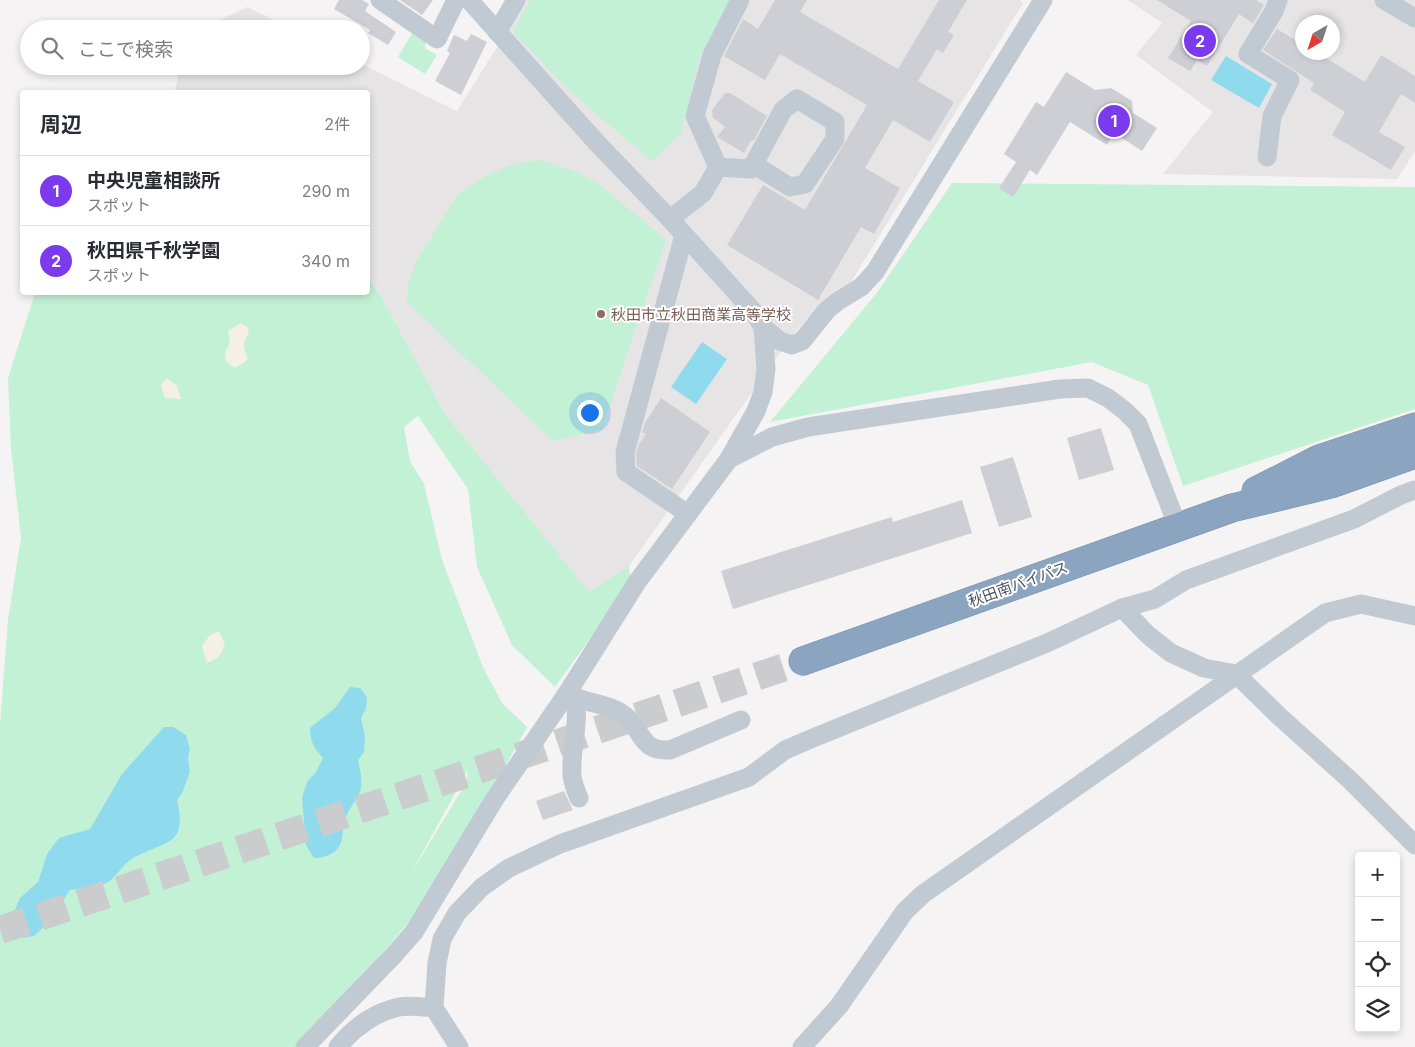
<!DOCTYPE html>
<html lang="ja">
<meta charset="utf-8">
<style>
:root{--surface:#fff;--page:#f2f2f3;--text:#2b2b33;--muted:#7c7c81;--line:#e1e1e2;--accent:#7c3aed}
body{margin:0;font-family:Inter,"Noto Sans JP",sans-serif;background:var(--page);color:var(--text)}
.controls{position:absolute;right:15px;bottom:15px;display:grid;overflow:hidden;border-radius:5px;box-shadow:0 2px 8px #0003}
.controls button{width:45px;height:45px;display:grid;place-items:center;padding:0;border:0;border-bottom:1px solid var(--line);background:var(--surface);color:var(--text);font:25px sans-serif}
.compass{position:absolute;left:1295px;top:15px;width:45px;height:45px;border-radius:50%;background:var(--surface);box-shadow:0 2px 8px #0003;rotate:219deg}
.you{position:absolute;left:589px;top:412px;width:18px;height:18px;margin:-12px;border:4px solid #fff;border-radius:50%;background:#1a73e8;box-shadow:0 0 0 8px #1a73e833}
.badge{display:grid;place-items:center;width:32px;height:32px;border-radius:50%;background:var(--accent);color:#fff;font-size:16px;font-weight:700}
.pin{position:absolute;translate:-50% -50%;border:2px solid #fff;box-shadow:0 1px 5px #0006}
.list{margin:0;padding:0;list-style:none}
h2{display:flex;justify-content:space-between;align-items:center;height:65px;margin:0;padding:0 20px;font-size:21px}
h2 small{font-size:16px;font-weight:400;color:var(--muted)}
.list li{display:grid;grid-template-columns:32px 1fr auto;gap:15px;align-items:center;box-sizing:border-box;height:70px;padding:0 20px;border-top:1px solid var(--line)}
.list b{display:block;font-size:19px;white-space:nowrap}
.list p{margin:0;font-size:16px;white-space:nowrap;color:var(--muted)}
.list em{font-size:16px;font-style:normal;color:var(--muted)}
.icon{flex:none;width:28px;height:28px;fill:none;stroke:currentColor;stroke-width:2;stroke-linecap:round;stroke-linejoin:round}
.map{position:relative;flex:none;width:1415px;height:1047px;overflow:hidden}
.search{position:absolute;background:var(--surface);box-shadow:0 2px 8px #0003;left:20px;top:20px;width:350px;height:55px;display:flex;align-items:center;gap:12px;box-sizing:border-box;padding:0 18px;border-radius:28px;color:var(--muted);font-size:19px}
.panel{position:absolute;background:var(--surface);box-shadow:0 2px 8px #0003;left:20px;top:90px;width:350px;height:205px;border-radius:5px}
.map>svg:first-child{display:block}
.education{fill:#e6e4e5;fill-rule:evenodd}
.green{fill:#c3f1d5;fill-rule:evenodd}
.sand{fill:#f5f0e5}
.water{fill:#90daee}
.building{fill:#cdcfd5}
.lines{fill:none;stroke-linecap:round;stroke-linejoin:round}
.highway-tunnel{stroke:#caccce;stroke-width:28;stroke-dasharray:28 14;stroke-linecap:butt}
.highway-casing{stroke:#7690ad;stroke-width:29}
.minor{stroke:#c1cad2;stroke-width:19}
.highway{stroke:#8ba5c1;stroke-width:28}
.education-dot{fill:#8d6e63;stroke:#fff;stroke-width:2}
.labels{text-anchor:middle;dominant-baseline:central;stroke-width:4;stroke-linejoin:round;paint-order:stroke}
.education-label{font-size:15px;fill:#785e54;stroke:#fff;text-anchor:start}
.street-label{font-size:15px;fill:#4a5661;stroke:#fff}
</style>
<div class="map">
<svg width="1415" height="1047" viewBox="0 0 1415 1047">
<rect width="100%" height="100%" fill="#f5f3f3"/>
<g class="education">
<path d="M522 0H1020L1023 3 851 282 833 292 794 333 629 566 589 593 445 414 381 296 368 278V92H175L180 66H361V64L457 111 507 31Z"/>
<path d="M1128 0H1415V151L1397 179 1163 174 1213 112 1136 55 1162 23ZM1302 22H1332V52H1302Z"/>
<path d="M247 7 291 29H202Z"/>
</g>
<g class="green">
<path d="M530 0H729L699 59 681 133 652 161 572 93 513 32Z"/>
<path d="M413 32 426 41 425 48 437 55 425 74 398 57Z"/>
<path d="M539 160 572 170 598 183 666 240 602 429 553 441 407 302 408 283 416 262 458 194 484 177 510 165Z"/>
<path d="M952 183 1415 187V409L1183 486 1148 385 1092 362 770 422 876 294Z"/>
<path d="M368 278 381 296 445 414 589 592 629 566 631 582 555 687 512 645 477 567 468 489 418 416 404 427 410 461 424 484 442 560 483 667 502 703 527 727 481 810 408 923 340 1003 297 1047H0V725L8 620 21 538 11 448 8 378 35 293 368 292ZM468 770 466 783 410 875Z"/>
</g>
<g class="sand">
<path d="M241 323 249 329C246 343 240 343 248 358L244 363 234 368 225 360 226 350 230 343 228 331Z"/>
<path d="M167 378 177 386 181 399 165 398 161 385Z"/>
<path d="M219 631 225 645 219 657 207 663 202 646 210 635Z"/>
</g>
<g class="water">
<path d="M1226 56 1272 84 1259 108 1211 80Z"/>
<path d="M702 342 727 359 696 404 671 387Z"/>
<path d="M350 687 360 688 367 697 366 708 361 718 365 736 364 752 358 760C360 770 364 784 359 794 354 803 347 812 344 822 342 830 344 841 338 848 333 855 322 858 314 858L306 845 302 798 307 782 316 772 323 758C314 749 310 740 310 728L335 708Z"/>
<path d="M164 727H173L186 735 190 749 188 757 190 772 182 793 177 800C189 849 162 840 130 860 122 866 116 877 108 882 100 887 80 888 70 890L48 923 34 936 23 938 16 932 12 917 20 898 38 882 47 854 59 838 90 829 122 774Z"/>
</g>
<g class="building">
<path d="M339 0H362L369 4 365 11 396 32 388 45 368 33 370 30 334 9Z"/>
<path d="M400 0H433L422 15Z"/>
<path d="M775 0H807L800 12 898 69 939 0H967L948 32 954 35 943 53 937 49 918 81 954 102 930 142 893 120 865 168 900 188 874 234 861 227 818 300 727 245 763 185 805 210 867 105 780 54 765 80 724 56 743 19 758 29Z"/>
<path d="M1157 0H1256L1264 5 1253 23 1239 14 1207 66 1197 60 1190 71 1168 58 1191 21Z"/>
<path d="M1277 29 1302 44V52H1316L1365 82 1381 55 1415 76V103L1401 94 1379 132 1405 147 1391 170 1332 135 1345 112 1310 90 1314 83 1263 50Z"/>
<path d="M471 34 487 42 461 95 435 81 450 53 447 51 454 35 467 41Z"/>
<path d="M1066 72 1095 90 1111 88 1132 101 1133 113 1157 128 1142 151 1114 133 1107 145 1070 122 1037 175 1030 170 1013 197 999 188 1016 162 1004 154 1036 102 1044 107Z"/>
<path d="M725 93H730L767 116 754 140 751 141 744 153 717 137 725 127 713 118 712 110Z"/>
<path d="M661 398 710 432 672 489 637 466 636 453 639 444 646 434 642 432 645 423Z"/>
<path d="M1101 428 1114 470 1079 480 1067 438Z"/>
<path d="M1013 457 1032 517 999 527 980 467Z"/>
<path d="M962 500 972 533 733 609 721 571 892 517 893 522Z"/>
<path d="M564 791 573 810 543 820 536 801Z"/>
</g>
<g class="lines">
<path class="highway-tunnel" d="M0 930 803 661"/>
<defs>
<g id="highway">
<path d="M1256 491 1319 459 1415 427"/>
<path d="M803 661 1232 508 1331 484 1415 454"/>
</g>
</defs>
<use href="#highway" class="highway-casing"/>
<g class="minor">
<path d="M380 0 437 39 456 0"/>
<path d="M469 0 597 143 670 219 753 311 763 327 780 341 792 345 802 341 827 310 838 301 861 287 875 272 1043 0"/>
<path d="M1384 0 1415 18"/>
<path d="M497 32 516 0"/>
<path d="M1267 157 1272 116 1290 80 1248 54 1274 11 1278 0"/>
<path d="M718 167 751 169 783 110 797 99 835 122V139L805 184 790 187 753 164"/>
<path d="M670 219 703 193 718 167 695 116 712 55 740 0"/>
<path d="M684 235 625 452 626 472 688 514"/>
<path d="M729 459 772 437 808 427 1060 389 1088 388 1108 398 1125 411 1138 424 1178 527"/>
<path d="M1122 608 1148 635 1171 653 1204 668 1236 674 1279 716 1351 781 1415 845"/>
<path d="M568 692C584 705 607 702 624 715 643 729 639 752 670 750L741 720"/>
<path d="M575 698C580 723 570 750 572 776 573 783 576 791 579 798"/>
<path d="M305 1047 393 956 414 932 494 800 568 692 637 582 729 459 756 411 763 392 766 369 763 327"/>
<path d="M338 1047C353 1028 375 1012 399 1007 410 1005 423 1007 434 1008"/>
<path d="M459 1047 434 1008 437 963 442 939 457 913 482 887 509 868 560 844 749 777 785 750 813 738 1047 643 1122 608 1155 599 1186 580 1354 519 1401 495 1415 490"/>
<path d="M802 1047 839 1006 905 911 923 894 1325 613 1361 604 1415 616"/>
</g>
<use href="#highway" class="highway"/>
</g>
<circle class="education-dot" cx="601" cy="314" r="5"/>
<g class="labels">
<g class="education-label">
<text x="611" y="314">秋田市立秋田商業高等学校</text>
</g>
<g class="street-label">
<text transform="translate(1018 584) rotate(-20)">秋田南バイパス</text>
</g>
</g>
</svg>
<div class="controls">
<button>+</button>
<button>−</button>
<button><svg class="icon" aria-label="locate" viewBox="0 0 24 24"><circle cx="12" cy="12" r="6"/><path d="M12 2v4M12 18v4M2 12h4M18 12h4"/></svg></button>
<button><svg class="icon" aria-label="layers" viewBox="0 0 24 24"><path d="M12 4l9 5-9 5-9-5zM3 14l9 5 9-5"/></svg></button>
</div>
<svg class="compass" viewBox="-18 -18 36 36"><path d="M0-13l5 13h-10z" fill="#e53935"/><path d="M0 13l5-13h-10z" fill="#7c7c81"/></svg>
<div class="you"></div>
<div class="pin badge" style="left:1114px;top:121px">1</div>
<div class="pin badge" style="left:1200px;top:41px">2</div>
<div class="search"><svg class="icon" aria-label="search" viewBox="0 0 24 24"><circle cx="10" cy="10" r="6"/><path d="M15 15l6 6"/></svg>ここで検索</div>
<section class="panel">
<h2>周辺<small>2件</small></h2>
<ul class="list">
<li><span class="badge">1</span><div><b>中央児童相談所</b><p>スポット</p></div><em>290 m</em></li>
<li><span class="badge">2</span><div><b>秋田県千秋学園</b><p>スポット</p></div><em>340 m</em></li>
</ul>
</section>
</div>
